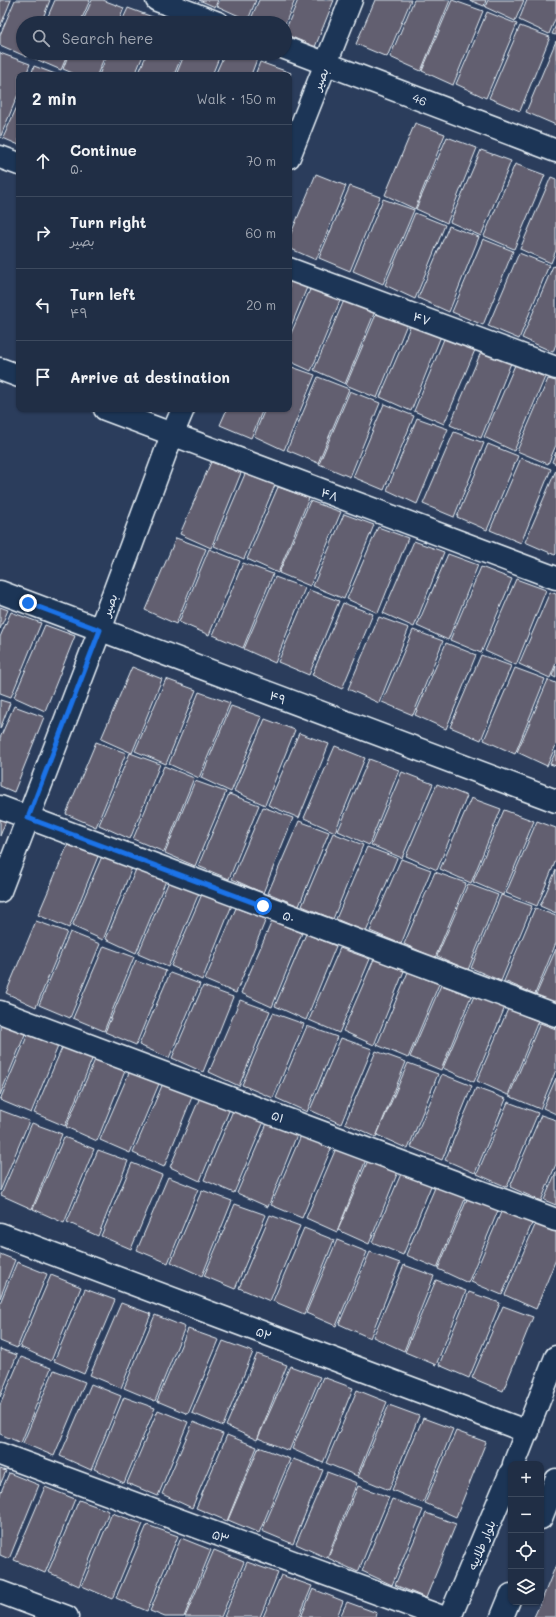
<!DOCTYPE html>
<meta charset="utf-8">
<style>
:root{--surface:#202e45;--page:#28364c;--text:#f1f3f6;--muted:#a2a8b3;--line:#3d4a5e}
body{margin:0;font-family:Mali,"Playpen Sans Arabic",sans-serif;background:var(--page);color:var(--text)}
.controls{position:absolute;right:12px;bottom:12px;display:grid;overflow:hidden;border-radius:8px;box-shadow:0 1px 3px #0004}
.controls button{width:36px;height:36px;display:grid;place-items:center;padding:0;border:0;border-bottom:1px solid var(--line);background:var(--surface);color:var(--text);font:20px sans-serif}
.stop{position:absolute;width:12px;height:12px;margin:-9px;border:3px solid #1a73e8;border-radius:50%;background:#fff}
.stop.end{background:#1a73e8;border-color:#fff;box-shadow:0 1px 4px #0008}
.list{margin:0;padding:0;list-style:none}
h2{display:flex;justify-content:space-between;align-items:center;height:52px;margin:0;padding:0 16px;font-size:17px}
h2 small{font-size:13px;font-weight:400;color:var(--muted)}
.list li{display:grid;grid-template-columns:26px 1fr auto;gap:12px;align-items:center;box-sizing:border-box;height:72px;padding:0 16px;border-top:1px solid var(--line)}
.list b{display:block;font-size:15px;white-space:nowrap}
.list p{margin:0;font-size:13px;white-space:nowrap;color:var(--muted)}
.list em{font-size:13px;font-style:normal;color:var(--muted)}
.icon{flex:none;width:22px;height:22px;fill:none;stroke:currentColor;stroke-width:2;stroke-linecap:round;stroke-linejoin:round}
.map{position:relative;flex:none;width:556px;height:1617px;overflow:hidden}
.search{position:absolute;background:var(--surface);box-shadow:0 1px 3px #0004;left:16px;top:16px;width:276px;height:44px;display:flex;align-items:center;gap:10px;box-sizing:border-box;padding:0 14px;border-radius:22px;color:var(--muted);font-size:15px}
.panel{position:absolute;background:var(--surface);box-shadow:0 1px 3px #0004;left:16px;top:72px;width:276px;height:340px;border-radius:8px}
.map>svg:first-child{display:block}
.building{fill:#625e6f;stroke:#e8f1f8}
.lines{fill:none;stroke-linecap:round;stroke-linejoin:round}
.minor-casing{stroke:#e8f1f8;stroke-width:25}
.major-casing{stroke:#e8f1f8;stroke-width:25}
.minor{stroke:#1d3557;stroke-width:22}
.major{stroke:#1d3557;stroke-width:22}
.route{stroke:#1a73e8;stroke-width:5}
.labels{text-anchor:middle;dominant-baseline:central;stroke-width:3;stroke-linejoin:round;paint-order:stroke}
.street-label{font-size:12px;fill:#e8f1f8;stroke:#1d3557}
</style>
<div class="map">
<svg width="556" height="1617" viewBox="0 0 556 1617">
<rect width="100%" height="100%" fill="#2b3d5c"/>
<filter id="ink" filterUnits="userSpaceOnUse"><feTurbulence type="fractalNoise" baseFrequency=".025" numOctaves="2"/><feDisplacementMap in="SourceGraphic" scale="8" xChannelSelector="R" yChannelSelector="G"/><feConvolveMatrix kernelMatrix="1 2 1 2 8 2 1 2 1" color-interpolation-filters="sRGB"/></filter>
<g filter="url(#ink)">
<g class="building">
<path d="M0 0H11L0 27Z"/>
<path d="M15 0H50L41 23H23V53H28L27 57 0 45V35Z"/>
<path d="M55 0H90L80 23H45Z"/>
<path d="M92 0H103L124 8 118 23H82Z"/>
<path d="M199 0H218L215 7Z"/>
<path d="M220 0H256L248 20 217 6Z"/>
<path d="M259 0H295L285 24V23H255L250 21Z"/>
<path d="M298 0H334L315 47 285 34V31Z"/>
<path d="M375 0H411L387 57 356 44Z"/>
<path d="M414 0H450L421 71 390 57Z"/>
<path d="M452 0 483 11 453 85 422 71Z"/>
<path d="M469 0H486L484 6Z"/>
<path d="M488 0H524L515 21 485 7Z"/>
<path d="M527 0H556V17L549 34 519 20Z"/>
<path d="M128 8 158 19 156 23H121Z"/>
<path d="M487 12 517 24 486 98 456 84Z"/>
<path d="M556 25V35L552 34Z"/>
<path d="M520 26 550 37 520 111 489 98Z"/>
<path d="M556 41V125L526 112Z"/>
<path d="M0 53 30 64 26 75H19V92L0 138Z"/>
<path d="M32 53H68L61 70 31 57Z"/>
<path d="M69 53H106L97 75H77L63 69Z"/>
<path d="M108 53H144L135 75H99Z"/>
<path d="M147 53H183L174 75H138Z"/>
<path d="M185 53H221L212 75H176Z"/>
<path d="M225 53H240L257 59 251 75H215Z"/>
<path d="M260 62 291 73 289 77V75H255Z"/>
<path d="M34 66 58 75H31Z"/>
<path d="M19 102V145L3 138Z"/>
<path d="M415 123 445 134 415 209 385 195Z"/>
<path d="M447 137 477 148 447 223 416 209Z"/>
<path d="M481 150 511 161 481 236 450 222Z"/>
<path d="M515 164 545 175 514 249 484 236Z"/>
<path d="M316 174 346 186 316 260 289 248V238Z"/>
<path d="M551 177 556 179V250L551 263 520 249Z"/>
<path d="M350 186 380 197 350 271 319 258Z"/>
<path d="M383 199 414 210 383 284 353 271Z"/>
<path d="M415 213 445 225 415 299 385 285Z"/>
<path d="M449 226 479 237 449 312 418 298Z"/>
<path d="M483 239 513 251 483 325 452 312Z"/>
<path d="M519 253 549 265 519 339 488 326Z"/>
<path d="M553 266 556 267V344L553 352 522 338Z"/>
<path d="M289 278 308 285 289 331Z"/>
<path d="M312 285 342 296 311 371 289 361V338Z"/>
<path d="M345 298 376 309 345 384 314 370Z"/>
<path d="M377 312 407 324 377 398 346 385Z"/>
<path d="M411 325 441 336 411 411 380 397Z"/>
<path d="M444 339 475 350 444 424 414 411Z"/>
<path d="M481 352 511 363 481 438 450 425Z"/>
<path d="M515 365 545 377 514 451 484 437Z"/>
<path d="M289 366 315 375 284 450 254 436 265 409H289Z"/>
<path d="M318 377 349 389 318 463 287 450Z"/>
<path d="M548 379 556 381V445L548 464 517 451Z"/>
<path d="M350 391 380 403 350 477 319 464Z"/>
<path d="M384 404 414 416 384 490 353 477Z"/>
<path d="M227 409H263L251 438 220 425Z"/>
<path d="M417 418 448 429 417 504 387 490Z"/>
<path d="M454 432 484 443 454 517 423 504Z"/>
<path d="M488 444 518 456 487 530 457 517Z"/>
<path d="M556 452V464L552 462Z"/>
<path d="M521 458 551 469 521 543 490 530Z"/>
<path d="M211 462 241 473 211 548 180 534Z"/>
<path d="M556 470V554L555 555 525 542Z"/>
<path d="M245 474 275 485 244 559 214 546Z"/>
<path d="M278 487 309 498 278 573 247 559Z"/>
<path d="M310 501 341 512 310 586 279 573Z"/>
<path d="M344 514 374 525 344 599 313 586Z"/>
<path d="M378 527 408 538 378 613 347 599Z"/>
<path d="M176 538 206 549 176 624 145 610Z"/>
<path d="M414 541 444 552 414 627 383 613Z"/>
<path d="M209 549 240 561 209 635 179 622Z"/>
<path d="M448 554 478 565 448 640 417 626Z"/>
<path d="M243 563 273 574 243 648 213 635Z"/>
<path d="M481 567 512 579 481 653 450 640Z"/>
<path d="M275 577 305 588 275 663 244 649Z"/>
<path d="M516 579 546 590 516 665 485 651Z"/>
<path d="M309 590 339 601 309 675 278 662Z"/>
<path d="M550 592 556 594V663L550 678 519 664Z"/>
<path d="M343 603 373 614 342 689 312 675Z"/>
<path d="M0 607 8 610 0 629Z"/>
<path d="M11 612 41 623 11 697 0 693V637Z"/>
<path d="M379 617 409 628 379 703 348 689Z"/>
<path d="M45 625 75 636 45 711 14 697Z"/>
<path d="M413 630 443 641 413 715 382 702Z"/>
<path d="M446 643 476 655 446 729 415 715Z"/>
<path d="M481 655 511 666 481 740 450 727Z"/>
<path d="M556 666V678L552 676Z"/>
<path d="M132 667 162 679 132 753 101 739Z"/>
<path d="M515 668 545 679 515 754 484 740Z"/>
<path d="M166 679 196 690 166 764 135 751Z"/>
<path d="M548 680 556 683V745L547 766 517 752Z"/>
<path d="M199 692 230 703 199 778 169 764Z"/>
<path d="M0 700 10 703 0 729Z"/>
<path d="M14 706 44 717 14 792 0 786V738Z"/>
<path d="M231 706 262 717 231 792 201 778Z"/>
<path d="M265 719 295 730 265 805 234 791Z"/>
<path d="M299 733 329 744 299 818 268 805Z"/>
<path d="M96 742 126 753 96 827 66 814Z"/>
<path d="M335 746 365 758 335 832 304 818Z"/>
<path d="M556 751V766L550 764Z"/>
<path d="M130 753 160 764 130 839 99 825Z"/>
<path d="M369 759 399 770 369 845 338 831Z"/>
<path d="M164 766 194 778 164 852 133 839Z"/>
<path d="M402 772 433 784 402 858 371 845Z"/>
<path d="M195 781 226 792 195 866 165 853Z"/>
<path d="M437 784 467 796 437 870 406 856Z"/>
<path d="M229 794 259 805 229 879 198 866Z"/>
<path d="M471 798 501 809 471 883 440 869Z"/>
<path d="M263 807 293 818 263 893 232 879Z"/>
<path d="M504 810 534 821 503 895 473 882Z"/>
<path d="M0 818 6 821 0 836Z"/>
<path d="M299 821 329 832 299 906 268 893Z"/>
<path d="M537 821 556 828V860L537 906 506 893Z"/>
<path d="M333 833 363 845 333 919 302 906Z"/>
<path d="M69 842 99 854 69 928 38 915Z"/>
<path d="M367 847 397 858 366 932 336 919Z"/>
<path d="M103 854 133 865 103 940 72 926Z"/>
<path d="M401 859 431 870 401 944 370 931Z"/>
<path d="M137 867 167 878 136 953 106 939Z"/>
<path d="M556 870V913L540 906Z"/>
<path d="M435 872 466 883 435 958 404 944Z"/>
<path d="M169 881 199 893 168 967 138 954Z"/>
<path d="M468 884 498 895 468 970 437 956Z"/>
<path d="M202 894 232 905 202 980 171 966Z"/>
<path d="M501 895 532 906 501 981 471 968Z"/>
<path d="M236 908 266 919 236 993 205 980Z"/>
<path d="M535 908 556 916V943L535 994 504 981Z"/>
<path d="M36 921 67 932 36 1007 6 993Z"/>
<path d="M272 921 302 933 272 1007 241 993Z"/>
<path d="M70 932 100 944 70 1018 39 1005Z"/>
<path d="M306 934 336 946 306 1020 275 1006Z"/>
<path d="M104 946 134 957 104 1031 73 1018Z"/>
<path d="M340 948 370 959 339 1033 309 1020Z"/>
<path d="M556 949V1003L536 995Z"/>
<path d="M374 959 404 971 374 1045 343 1031Z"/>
<path d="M136 960 166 971 136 1045 105 1032Z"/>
<path d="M408 972 439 984 408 1058 377 1045Z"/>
<path d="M170 973 200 984 169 1058 139 1045Z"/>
<path d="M441 985 471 996 441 1070 410 1057Z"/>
<path d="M203 986 233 997 203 1072 172 1058Z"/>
<path d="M474 996 505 1007 474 1082 443 1068Z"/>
<path d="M240 1000 270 1011 239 1086 209 1072Z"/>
<path d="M508 1009 538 1021 508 1095 477 1081Z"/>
<path d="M273 1013 304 1024 273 1098 242 1085Z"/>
<path d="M0 1017 28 1027 0 1095Z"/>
<path d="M540 1023 556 1029V1070L540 1109 509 1096Z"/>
<path d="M307 1026 337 1037 307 1112 276 1098Z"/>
<path d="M31 1027 61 1039 31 1113 0 1100Z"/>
<path d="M341 1038 372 1049 341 1124 310 1110Z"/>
<path d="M65 1041 95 1052 65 1126 34 1113Z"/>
<path d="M376 1051 406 1062 376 1137 345 1123Z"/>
<path d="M97 1055 127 1066 97 1141 66 1127Z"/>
<path d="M408 1063 438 1074 408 1149 377 1135Z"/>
<path d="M131 1068 161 1079 130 1153 100 1140Z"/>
<path d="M442 1074 472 1086 442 1160 411 1147Z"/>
<path d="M556 1078V1114L543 1108Z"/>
<path d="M164 1081 194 1092 164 1167 133 1153Z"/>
<path d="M476 1088 506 1099 475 1173 445 1160Z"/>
<path d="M201 1095 231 1106 200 1181 170 1167Z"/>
<path d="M508 1102 538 1113 507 1187 477 1174Z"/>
<path d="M234 1108 265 1119 234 1193 204 1180Z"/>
<path d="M0 1110 29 1121 0 1191Z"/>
<path d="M541 1115 556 1120V1164L541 1201 510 1187Z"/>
<path d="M268 1121 298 1132 268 1207 237 1193Z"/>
<path d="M32 1123 62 1134 32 1209 1 1195Z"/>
<path d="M302 1133 333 1144 302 1218 271 1205Z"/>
<path d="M64 1137 94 1149 64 1223 33 1209Z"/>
<path d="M337 1146 367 1157 337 1232 306 1218Z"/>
<path d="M98 1150 128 1161 98 1236 67 1222Z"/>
<path d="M369 1158 399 1169 369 1244 338 1230Z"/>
<path d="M132 1163 162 1175 131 1249 101 1236Z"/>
<path d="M403 1169 433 1181 403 1255 372 1242Z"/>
<path d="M556 1172V1205L544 1200Z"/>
<path d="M168 1177 198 1189 168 1263 137 1250Z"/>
<path d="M437 1183 467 1194 437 1268 406 1255Z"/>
<path d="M202 1190 232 1201 202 1276 171 1262Z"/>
<path d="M468 1197 499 1208 468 1283 438 1269Z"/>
<path d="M235 1204 266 1215 235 1289 204 1276Z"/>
<path d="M502 1210 533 1221 502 1295 471 1282Z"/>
<path d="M270 1215 300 1226 270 1301 239 1288Z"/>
<path d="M536 1223 556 1231V1259L536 1309 505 1295Z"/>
<path d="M304 1228 334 1240 304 1314 273 1301Z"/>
<path d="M337 1240 367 1252 336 1326 306 1313Z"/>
<path d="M370 1252 400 1263 370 1338 339 1324Z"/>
<path d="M0 1254 15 1260 0 1298Z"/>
<path d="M17 1262 47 1274 17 1348 0 1341V1303Z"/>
<path d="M404 1265 434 1276 404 1351 373 1337Z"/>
<path d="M51 1275 81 1287 51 1361 20 1347Z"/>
<path d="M436 1280 466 1291 436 1365 405 1352Z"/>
<path d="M85 1289 115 1300 84 1374 54 1361Z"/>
<path d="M469 1292 500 1303 469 1378 439 1365Z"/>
<path d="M121 1303 151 1314 121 1388 90 1375Z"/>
<path d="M503 1306 533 1317 503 1391 472 1378Z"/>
<path d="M155 1315 185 1327 155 1401 124 1388Z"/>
<path d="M188 1329 219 1340 188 1414 157 1401Z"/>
<path d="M223 1341 253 1352 223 1426 192 1413Z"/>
<path d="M0 1349 17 1355 0 1397Z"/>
<path d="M257 1354 287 1365 257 1440 226 1426Z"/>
<path d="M21 1357 51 1368 21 1443 0 1434V1405Z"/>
<path d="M290 1366 320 1377 289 1451 258 1438Z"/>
<path d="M54 1370 85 1382 54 1456 23 1443Z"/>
<path d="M323 1377 353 1388 323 1463 292 1449Z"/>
<path d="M91 1384 121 1396 91 1470 60 1456Z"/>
<path d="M357 1390 387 1402 357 1476 326 1463Z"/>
<path d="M124 1397 155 1408 124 1483 94 1469Z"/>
<path d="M389 1405 419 1416 389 1490 358 1477Z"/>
<path d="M158 1410 188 1422 158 1496 127 1483Z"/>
<path d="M423 1418 453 1429 423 1503 392 1490Z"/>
<path d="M193 1422 223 1434 192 1508 162 1494Z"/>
<path d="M456 1431 486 1442 456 1517 425 1503Z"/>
<path d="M227 1435 257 1447 227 1521 196 1508Z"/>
<path d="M259 1447 290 1459 259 1533 228 1520Z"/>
<path d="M293 1459 323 1470 293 1544 262 1531Z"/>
<path d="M0 1469 6 1471 0 1485Z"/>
<path d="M327 1472 357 1483 327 1558 296 1544Z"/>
<path d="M9 1473 39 1485 9 1559 0 1555V1494Z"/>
<path d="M358 1486 389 1497 358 1572 328 1558Z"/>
<path d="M45 1487 75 1499 45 1573 14 1560Z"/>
<path d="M392 1499 423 1510 392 1585 362 1571Z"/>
<path d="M79 1500 109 1511 79 1586 48 1572Z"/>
<path d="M112 1513 143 1524 112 1599 82 1586Z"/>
<path d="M426 1513 456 1524 426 1598 395 1585Z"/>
<path d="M147 1525 178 1536 147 1611 116 1598Z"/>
<path d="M181 1538 211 1550 184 1617H165L150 1611Z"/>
<path d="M214 1550 244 1562 221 1617H185Z"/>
<path d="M247 1562 278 1573 260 1617H224Z"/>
<path d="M556 1565V1617H534L541 1602Z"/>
<path d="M281 1575 312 1586 299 1617H263Z"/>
<path d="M313 1589 343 1601 337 1617H301Z"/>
<path d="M347 1602 377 1613 376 1617H340Z"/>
</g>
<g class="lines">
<defs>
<g id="minor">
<path d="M157 0 218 23"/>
<path d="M285 48 556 151"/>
<path d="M0 157 19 164"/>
<path d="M289 157 351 0"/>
<path d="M289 269 556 368"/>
<path d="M0 369 19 376"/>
<path d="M105 409 556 578"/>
<path d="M0 592 556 801"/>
<path d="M0 807 556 1015"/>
<path d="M0 891 100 630 172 435 183 409"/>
<path d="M0 1012 556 1220"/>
<path d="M0 1234 528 1432"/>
<path d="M0 1454 442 1617"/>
</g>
<g id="major">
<path d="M514 1464 556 1357"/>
<path d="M541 1518 556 1480"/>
<path d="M0 1592 67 1617"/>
<path d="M450 1617 511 1472"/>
<path d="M502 1617 511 1595"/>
</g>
</defs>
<use href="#minor" class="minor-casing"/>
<use href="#major" class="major-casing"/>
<use href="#minor" class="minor"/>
<use href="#major" class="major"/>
</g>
</g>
<g class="lines" filter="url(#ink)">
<path class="route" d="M28 603 100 630 28 818 263 906"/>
</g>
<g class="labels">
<g class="street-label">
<text transform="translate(320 79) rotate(-68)">بصیر</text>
<text transform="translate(420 99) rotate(21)">46</text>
<text transform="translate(422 318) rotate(20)">۴۷</text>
<text transform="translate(330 494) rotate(20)">۴۸</text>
<text transform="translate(109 605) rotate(-70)">بصیر</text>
<text transform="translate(278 697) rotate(21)">۴۹</text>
<text transform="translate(289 916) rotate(21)">۵۰</text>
<text transform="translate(278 1116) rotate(21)">۵۱</text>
<text transform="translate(264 1333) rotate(21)">۵۲</text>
<text transform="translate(221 1536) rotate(20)">۵۳</text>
<text transform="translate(481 1545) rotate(-67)">بلوار طلاییه</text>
</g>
</g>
</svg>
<div class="controls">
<button>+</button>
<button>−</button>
<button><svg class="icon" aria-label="locate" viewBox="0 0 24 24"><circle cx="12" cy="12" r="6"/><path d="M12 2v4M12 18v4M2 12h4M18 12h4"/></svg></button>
<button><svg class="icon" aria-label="layers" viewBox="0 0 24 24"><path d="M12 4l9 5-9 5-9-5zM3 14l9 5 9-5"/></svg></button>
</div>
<div class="stop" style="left:263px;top:906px"></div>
<div class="stop end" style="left:28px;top:603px"></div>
<div class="search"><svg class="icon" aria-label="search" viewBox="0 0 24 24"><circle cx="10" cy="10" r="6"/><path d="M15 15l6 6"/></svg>Search here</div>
<section class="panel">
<h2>2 min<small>Walk · 150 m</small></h2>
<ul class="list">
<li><svg class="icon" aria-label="ahead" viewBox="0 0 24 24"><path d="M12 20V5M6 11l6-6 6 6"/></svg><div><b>Continue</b><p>۵۰</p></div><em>70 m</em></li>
<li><svg class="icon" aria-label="right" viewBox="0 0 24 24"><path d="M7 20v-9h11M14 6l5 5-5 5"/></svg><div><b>Turn right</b><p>بصیر</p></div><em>60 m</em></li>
<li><svg class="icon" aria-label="left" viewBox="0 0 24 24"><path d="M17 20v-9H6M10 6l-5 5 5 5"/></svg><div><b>Turn left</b><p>۴۹</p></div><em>20 m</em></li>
<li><svg class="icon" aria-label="arrive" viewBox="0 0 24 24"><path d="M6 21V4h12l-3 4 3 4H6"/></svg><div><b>Arrive at destination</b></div></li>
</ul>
</section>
</div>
